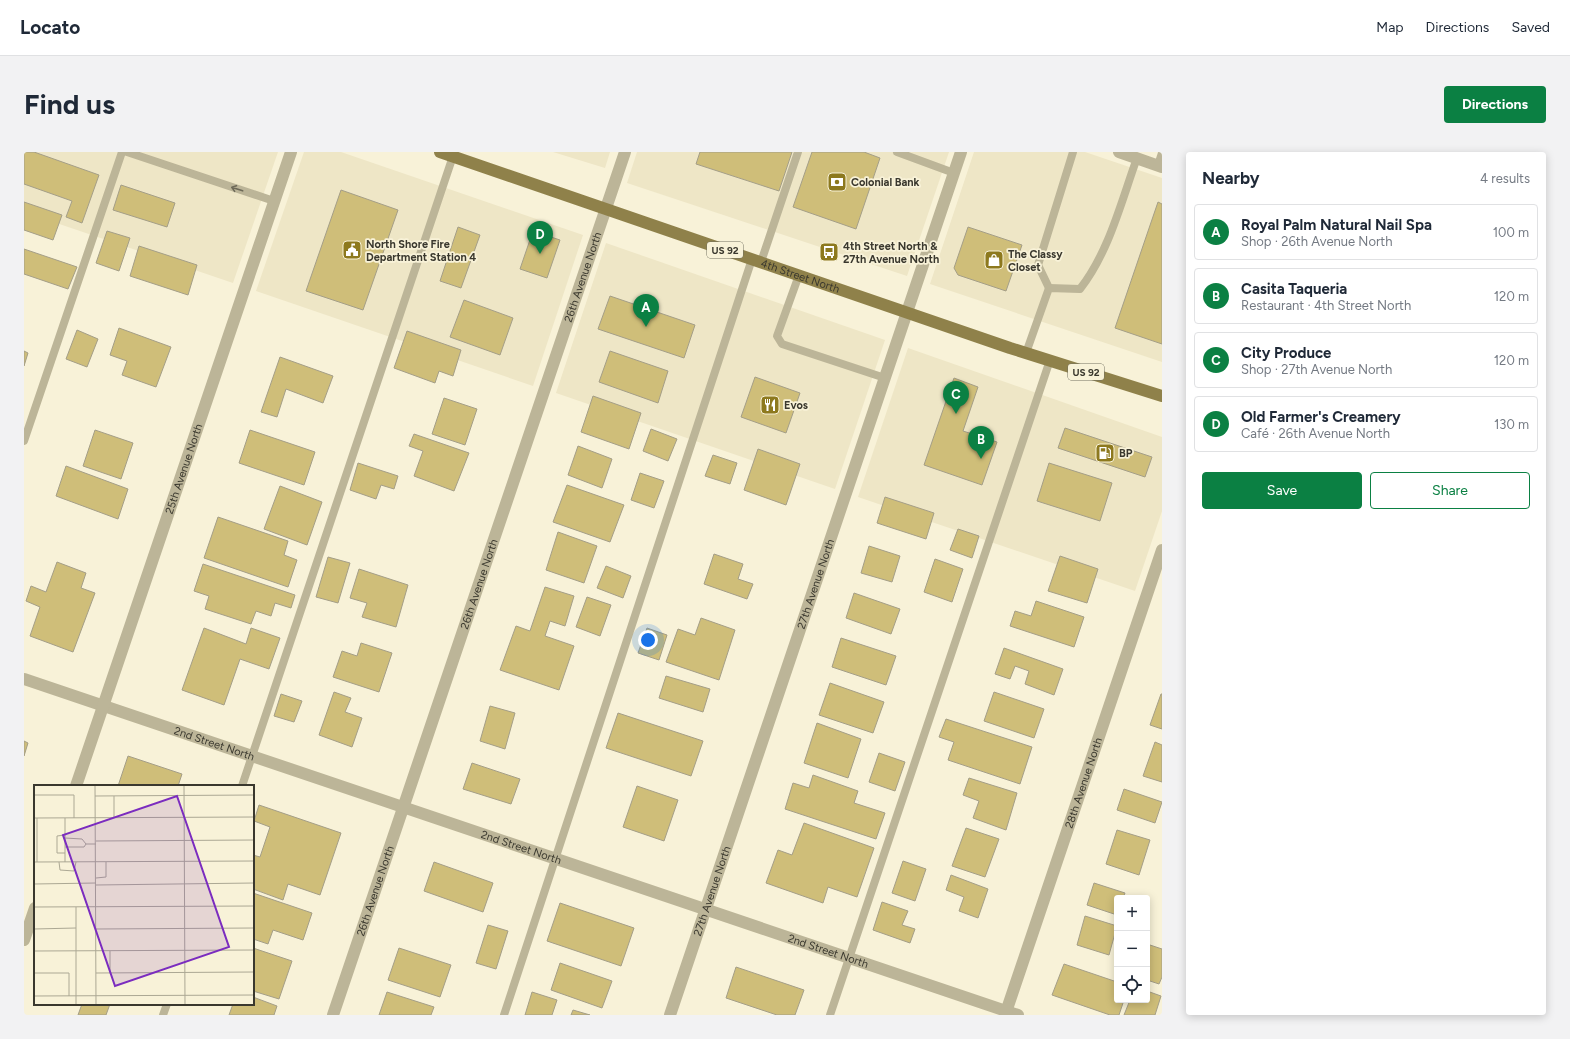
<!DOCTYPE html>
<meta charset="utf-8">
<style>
:root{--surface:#fff;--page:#f2f2f3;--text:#1f2937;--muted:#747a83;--line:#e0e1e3;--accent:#0b8043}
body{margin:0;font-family:Figtree,sans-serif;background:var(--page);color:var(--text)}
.controls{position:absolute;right:12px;bottom:12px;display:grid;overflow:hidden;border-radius:4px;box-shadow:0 2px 10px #0003}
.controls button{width:36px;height:36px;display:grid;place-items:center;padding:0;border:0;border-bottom:1px solid var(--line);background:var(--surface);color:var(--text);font:20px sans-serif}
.you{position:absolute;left:624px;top:488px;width:14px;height:14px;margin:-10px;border:3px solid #fff;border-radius:50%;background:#1a73e8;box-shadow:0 0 0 6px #1a73e833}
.badge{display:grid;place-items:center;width:26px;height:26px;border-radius:50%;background:var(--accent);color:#fff;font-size:13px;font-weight:700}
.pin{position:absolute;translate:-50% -33px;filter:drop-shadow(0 1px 2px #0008)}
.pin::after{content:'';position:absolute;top:21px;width:14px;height:12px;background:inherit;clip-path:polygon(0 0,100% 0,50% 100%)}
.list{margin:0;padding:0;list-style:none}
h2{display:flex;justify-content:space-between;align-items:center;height:52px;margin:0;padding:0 16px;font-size:17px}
h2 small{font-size:13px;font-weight:400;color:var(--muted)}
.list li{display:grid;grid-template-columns:26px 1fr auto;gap:12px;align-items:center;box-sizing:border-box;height:56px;margin:0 8px 8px;padding:0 8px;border:1px solid var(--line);border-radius:4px}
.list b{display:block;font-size:15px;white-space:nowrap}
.list p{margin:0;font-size:13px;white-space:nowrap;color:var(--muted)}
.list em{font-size:13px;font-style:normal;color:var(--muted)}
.actions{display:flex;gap:8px;padding:12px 16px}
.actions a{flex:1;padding:9px 0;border:1px solid var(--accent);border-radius:4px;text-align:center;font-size:14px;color:var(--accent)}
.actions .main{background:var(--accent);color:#fff}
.icon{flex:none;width:22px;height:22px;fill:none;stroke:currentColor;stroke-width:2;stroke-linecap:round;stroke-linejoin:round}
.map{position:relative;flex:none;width:1138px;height:863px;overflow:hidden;border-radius:4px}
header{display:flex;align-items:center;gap:24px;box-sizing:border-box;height:56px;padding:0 20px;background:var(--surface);border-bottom:1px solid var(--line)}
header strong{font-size:19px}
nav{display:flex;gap:22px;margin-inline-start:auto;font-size:14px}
.intro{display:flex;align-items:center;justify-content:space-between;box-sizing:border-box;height:96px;padding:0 24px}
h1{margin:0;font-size:28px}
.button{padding:10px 18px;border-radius:4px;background:var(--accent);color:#fff;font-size:14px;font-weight:700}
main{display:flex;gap:24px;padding:0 24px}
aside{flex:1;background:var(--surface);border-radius:4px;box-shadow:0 2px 10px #0003}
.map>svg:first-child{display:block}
.built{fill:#eee6c6}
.building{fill:#cfbe79;stroke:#a49e87}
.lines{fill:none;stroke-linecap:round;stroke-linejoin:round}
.service{stroke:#bcb598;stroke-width:8}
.minor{stroke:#bcb598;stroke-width:12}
.primary{stroke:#8f814a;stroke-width:12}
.oneway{stroke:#6e6a58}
.labels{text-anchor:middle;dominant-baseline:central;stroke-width:3.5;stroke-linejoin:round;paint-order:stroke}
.shield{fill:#f8f2d8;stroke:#737061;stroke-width:1}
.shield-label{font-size:10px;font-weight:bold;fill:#3a382e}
.poi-label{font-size:11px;font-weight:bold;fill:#3a382e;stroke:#f8f2d8;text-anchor:start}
.street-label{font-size:11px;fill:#3a382e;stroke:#f8f2d8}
.inset-road{fill:none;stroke:#aca894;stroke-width:1}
.view{fill:#7b2cbf;fill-opacity:0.15;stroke:#7b2cbf;stroke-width:2}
.inset-edge{fill:none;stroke:#3a382e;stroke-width:2}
</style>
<header>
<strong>Locato</strong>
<nav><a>Map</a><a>Directions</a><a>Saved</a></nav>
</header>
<div class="intro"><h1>Find us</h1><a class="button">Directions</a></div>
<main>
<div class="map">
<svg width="1138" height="863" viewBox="0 0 1138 863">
<rect width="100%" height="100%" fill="#f8f2d8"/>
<g class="built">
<path d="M0 0H254L209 131 0 60Z"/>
<path d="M280 0H317L559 83 509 234 232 139Z"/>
<path d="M529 0H586L581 16Z"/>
<path d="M613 0H925L883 124 603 31Z"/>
<path d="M950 0H1061L1138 26V210L906 132Z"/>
<path d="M582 91 861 188 811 337 532 241Z"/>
<path d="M884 196 1138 285V359L1111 439 834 345Z"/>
</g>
<g class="building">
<path d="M0 0H10L75 23 58 71 42 65 48 49 0 32Z"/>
<path d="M676 0H768L755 39 672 12Z"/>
<path d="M788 0H840L856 6 832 77 769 55Z"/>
<path d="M97 33 151 51 143 75 89 58Z"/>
<path d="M317 38 374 58 339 158 282 139Z"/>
<path d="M0 50 38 63 29 88 0 78Z"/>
<path d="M1134 50 1138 52V192L1091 176Z"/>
<path d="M434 75 456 83 437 136 416 129Z"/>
<path d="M944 75 998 93 982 139 934 123 930 116Z"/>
<path d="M83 79 106 86 95 119 72 111Z"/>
<path d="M509 79 536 88 523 126 496 117Z"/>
<path d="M115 94 173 113 164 143 106 124Z"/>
<path d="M0 97 53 115 44 137 0 122Z"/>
<path d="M586 144 671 173 660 206 574 177Z"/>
<path d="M440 148 489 166 476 203 426 185Z"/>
<path d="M95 176 147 195 132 235 98 223 103 209 86 203Z"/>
<path d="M53 178 74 187 63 215 42 207Z"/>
<path d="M383 179 437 198 429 224 415 219 411 231 370 216Z"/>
<path d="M0 199 4 201 0 214Z"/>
<path d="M586 199 644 219 634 251 575 230Z"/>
<path d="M256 205 309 224 299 251 262 237 253 265 237 260Z"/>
<path d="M731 225 776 241 762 281 717 265Z"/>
<path d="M930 226 954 235 939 279 973 290 958 333 900 313Z"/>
<path d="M569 244 617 261 605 297 557 280Z"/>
<path d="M420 246 453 257 441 293 408 282Z"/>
<path d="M1041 276 1128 305 1121 325 1034 296Z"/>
<path d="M627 277 653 287 644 309 619 299Z"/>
<path d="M71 278 109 291 97 327 59 314Z"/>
<path d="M226 278 291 300 280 333 215 311Z"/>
<path d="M390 282 445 301 430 339 390 324 399 299 385 294Z"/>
<path d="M554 294 588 307 578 336 544 323Z"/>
<path d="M734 297 776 312 762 353 720 338Z"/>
<path d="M689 303 713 311 706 332 681 324Z"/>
<path d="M334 311 374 324 370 337 357 333 352 347 326 338Z"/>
<path d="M1025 311 1088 331 1076 369 1013 349Z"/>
<path d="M42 314 104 337 94 367 32 344Z"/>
<path d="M616 321 640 329 630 356 607 348Z"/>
<path d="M543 333 600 353 586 390 529 370Z"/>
<path d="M256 334 298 350 283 393 240 377Z"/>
<path d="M861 345 910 361 902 387 853 371Z"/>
<path d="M194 365 264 389 260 403 273 408 264 435 180 406Z"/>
<path d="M934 377 955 384 948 406 926 398Z"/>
<path d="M534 380 573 394 560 431 522 418Z"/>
<path d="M845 394 876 404 868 430 837 421Z"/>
<path d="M690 402 719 412 714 427 729 432 723 447 680 432Z"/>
<path d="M1036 404 1074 417 1063 451 1024 439Z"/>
<path d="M304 405 326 411 314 451 292 445Z"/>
<path d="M911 407 939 417 928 450 900 440Z"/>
<path d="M33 410 62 421 57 436 71 441 49 500 6 484 16 455 2 449 7 434 22 440Z"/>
<path d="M179 412 271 443 267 456 251 451 247 464 232 459 227 472 181 457 185 444 170 439Z"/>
<path d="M582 414 607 424 599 446 573 436Z"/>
<path d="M335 417 384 433 372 475 338 465 343 451 326 446Z"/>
<path d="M521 435 550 444 541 474 526 469 521 484 550 494 535 538 476 518 492 474 506 479Z"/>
<path d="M830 441 876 457 867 482 822 466Z"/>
<path d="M563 445 587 453 576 484 552 475Z"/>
<path d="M1012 449 1060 465 1050 495 986 474 991 459 1007 464Z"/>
<path d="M677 466 711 478 695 528 642 510 654 477 671 483Z"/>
<path d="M180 476 222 492 227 476 256 486 245 517 216 507 200 553 158 538Z"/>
<path d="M623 476 643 483 635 508 614 501Z"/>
<path d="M817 486 872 504 862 533 808 515Z"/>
<path d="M337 491 368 501 355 540 309 525 318 499 333 504Z"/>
<path d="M980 496 1039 517 1030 543 1001 532 1005 519 991 514 986 527 971 522Z"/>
<path d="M642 524 686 537 679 560 635 546Z"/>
<path d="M806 531 860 550 849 581 795 563Z"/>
<path d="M310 540 327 546 321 560 338 566 328 595 295 583Z"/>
<path d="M970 540 1020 557 1010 586 960 569Z"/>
<path d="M257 542 278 549 270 570 250 564Z"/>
<path d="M1137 542H1138V577L1126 573Z"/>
<path d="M466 554 491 561 481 597 456 589Z"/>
<path d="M594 561 679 589 667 624 582 596Z"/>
<path d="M922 567 1008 595 996 632 924 608 930 590 915 585Z"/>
<path d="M793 571 837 587 824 626 780 611Z"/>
<path d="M0 589 4 591 0 604Z"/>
<path d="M1131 590 1138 593V630L1119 624Z"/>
<path d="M855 601 881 610 871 639 845 630Z"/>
<path d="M104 604 158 622 154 634H94Z"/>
<path d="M448 611 496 627 487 652 439 637Z"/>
<path d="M789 623 834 639 830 651 861 661 852 687 761 657 769 631 785 636Z"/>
<path d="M945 626 993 641 982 678 949 666 955 649 939 643Z"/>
<path d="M613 634 654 648 640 689 599 675Z"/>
<path d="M1100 637 1138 650 1131 671 1093 658Z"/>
<path d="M235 653 317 681 296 743 264 732 259 748 229 737V703L236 705 246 675 230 669Z"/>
<path d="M780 671 850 696 833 745 804 735 799 751 742 731 754 698 768 703Z"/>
<path d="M942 676 975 687 961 725 928 714Z"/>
<path d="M1093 678 1126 688 1115 723 1082 712Z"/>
<path d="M879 709 902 717 891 749 868 741Z"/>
<path d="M410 710 469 731 459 760 400 739Z"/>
<path d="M927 723 964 737 954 766 935 759 940 745 922 738Z"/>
<path d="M1070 731 1101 741 1099 746H1093V763L1063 753Z"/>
<path d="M229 741 288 761 279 788 249 778 244 792 229 787Z"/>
<path d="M858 750 884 759 878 773 891 777 886 791 849 778Z"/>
<path d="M536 751 610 776 597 814 523 789Z"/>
<path d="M1061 764 1093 774 1085 803 1053 793Z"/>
<path d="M464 773 484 779 472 817 452 811Z"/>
<path d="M1123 792 1138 797V825L1135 832 1123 828Z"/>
<path d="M229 796 268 809 255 847 229 839Z"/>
<path d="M375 796 427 813 416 845 364 828Z"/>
<path d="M536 811 588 829 578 856 527 838Z"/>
<path d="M1040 812 1093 830V848H1100L1095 863H1086L1028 843Z"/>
<path d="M712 815 780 838 771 863H753L702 846Z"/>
<path d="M1123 839 1137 844 1131 863H1100L1106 848H1123Z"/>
<path d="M363 840 410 855 407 863H355Z"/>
<path d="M508 840 533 848 528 863H501Z"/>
<path d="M229 845 253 854 250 863H205L209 852H229Z"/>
<path d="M58 852H86L82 863H54Z"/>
<path d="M549 858 566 863H547Z"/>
</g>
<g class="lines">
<g class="service">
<path d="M103 0 250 49"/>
<path d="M873 0 930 21"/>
<path d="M1134 13 1138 1"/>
<path d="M737 110 774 0"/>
<path d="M775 123 753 184 758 192 861 226"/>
<path d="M1025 136 1014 113 1049 0"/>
<path d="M1002 201 1025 136 1056 137C1085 100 1097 50 1113 6"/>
<path d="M0 289 98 0"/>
<path d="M218 634 429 4"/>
<path d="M139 863 143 852"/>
<path d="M480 863 728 107"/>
<path d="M806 863 1026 208"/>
</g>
<g class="minor">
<path d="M1095 0 1138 15"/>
<path id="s1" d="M0 527 994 863"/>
<path id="s2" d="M52 634 267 0"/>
<path d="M0 788 11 756"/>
<path id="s3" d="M309 863 601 0"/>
<path id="s4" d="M646 863 937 0"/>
<path id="s5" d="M981 863 1138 398"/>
</g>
<path class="primary" id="s6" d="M416 0 986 196 1138 244"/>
</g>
<defs><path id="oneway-shaft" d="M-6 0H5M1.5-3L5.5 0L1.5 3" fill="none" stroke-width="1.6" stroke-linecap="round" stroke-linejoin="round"/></defs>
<use class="oneway" href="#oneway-shaft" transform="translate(213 37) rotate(-162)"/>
<defs>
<symbol id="bank-square" viewBox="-11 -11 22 22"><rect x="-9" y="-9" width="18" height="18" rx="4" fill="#8d791e" stroke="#f8f2d8"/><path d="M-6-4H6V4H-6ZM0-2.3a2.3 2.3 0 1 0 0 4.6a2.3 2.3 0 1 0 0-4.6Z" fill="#fff"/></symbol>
<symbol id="civic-square" viewBox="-11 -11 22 22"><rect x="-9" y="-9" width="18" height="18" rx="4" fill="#8d791e" stroke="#f8f2d8"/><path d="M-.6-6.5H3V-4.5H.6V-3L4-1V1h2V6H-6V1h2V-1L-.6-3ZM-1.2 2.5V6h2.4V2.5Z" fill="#fff"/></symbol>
<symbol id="bus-square" viewBox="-11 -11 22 22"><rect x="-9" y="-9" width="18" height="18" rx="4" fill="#8d791e" stroke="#f8f2d8"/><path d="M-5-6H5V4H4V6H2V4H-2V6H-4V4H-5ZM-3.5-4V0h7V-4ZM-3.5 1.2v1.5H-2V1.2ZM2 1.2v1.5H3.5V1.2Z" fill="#fff"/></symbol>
<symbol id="shop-square" viewBox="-11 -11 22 22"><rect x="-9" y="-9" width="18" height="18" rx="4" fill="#8d791e" stroke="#f8f2d8"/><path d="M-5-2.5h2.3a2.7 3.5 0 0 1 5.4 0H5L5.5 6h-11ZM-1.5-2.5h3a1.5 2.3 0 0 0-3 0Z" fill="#fff"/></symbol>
<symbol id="restaurant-square" viewBox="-11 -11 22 22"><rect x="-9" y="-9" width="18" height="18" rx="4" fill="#8d791e" stroke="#f8f2d8"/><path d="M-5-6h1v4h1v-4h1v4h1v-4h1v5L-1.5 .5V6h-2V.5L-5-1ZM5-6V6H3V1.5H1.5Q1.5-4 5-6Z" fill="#fff"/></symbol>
<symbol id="fuel-square" viewBox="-11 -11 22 22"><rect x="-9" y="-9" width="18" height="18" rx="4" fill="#8d791e" stroke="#f8f2d8"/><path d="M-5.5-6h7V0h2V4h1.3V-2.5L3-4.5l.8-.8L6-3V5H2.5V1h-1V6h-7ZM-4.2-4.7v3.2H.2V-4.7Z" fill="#fff"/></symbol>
</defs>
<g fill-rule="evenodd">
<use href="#bank-square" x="802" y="19" width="22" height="22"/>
<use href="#civic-square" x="317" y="87" width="22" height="22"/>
<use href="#bus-square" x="794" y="89" width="22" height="22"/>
<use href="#shop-square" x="959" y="97" width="22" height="22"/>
<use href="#restaurant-square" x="735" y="242" width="22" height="22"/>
<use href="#fuel-square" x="1070" y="290" width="22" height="22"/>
</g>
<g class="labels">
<g class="shield">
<rect x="683" y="90" width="36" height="16" rx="3"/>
<rect x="1044" y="212" width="36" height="16" rx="3"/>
</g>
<g class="shield-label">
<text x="701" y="98">US 92</text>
<text x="1062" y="220">US 92</text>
</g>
<g class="poi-label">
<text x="827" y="30">Colonial Bank</text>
<text x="342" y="92">North Shore Fire<tspan x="342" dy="13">Department Station 4</tspan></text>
<text x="819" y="94">4th Street North &amp;<tspan x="819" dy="13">27th Avenue North</tspan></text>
<text x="984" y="102">The Classy<tspan x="984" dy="13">Closet</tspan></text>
<text x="760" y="253">Evos</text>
<text x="1095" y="301">BP</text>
</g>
<g class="street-label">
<text stroke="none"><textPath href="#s6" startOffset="381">4th Street North</textPath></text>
<text stroke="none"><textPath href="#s3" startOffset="779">26th Avenue North</textPath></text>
<text stroke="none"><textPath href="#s2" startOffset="335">25th Avenue North</textPath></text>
<text stroke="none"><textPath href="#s3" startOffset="455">26th Avenue North</textPath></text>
<text stroke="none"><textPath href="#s4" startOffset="455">27th Avenue North</textPath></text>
<text stroke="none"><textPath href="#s1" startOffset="201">2nd Street North</textPath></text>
<text stroke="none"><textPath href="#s5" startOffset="245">28th Avenue North</textPath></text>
<text stroke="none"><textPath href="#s1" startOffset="525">2nd Street North</textPath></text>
<text stroke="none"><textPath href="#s3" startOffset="131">26th Avenue North</textPath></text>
<text stroke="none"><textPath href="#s4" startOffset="131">27th Avenue North</textPath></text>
<text stroke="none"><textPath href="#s1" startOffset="849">2nd Street North</textPath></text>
</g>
</g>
<g transform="translate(10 633)">
<rect width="220" height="220" fill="#f8f2d8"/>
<path class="inset-road" d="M61 0 62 220M150 0 151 220M0 10H40V33M61 11 220 10M80 11V32M0 33 220 32M3 33V77M31 33V77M31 50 23 51V68H31M31 53 48 54 52 59H62M62 56 220 55M31 62H50L52 59M0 77 220 76M25 77 26 85 40 86 42 77M62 93 72 92V77M0 99 62 98M62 100 220 98M0 122 220 121M0 144 42 143M62 144 220 143M0 166 220 165M76 166V188M0 188H35V211M62 188 220 187M0 211 220 210M42 220V122"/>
<path class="view" d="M143 11 195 162 81 201 29 50Z"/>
<rect width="220" height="220" class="inset-edge"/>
</g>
</svg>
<div class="controls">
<button>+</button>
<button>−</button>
<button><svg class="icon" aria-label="locate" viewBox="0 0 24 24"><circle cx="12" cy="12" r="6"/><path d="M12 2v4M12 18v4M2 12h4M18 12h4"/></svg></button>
</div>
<div class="you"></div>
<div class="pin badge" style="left:622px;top:175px">A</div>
<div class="pin badge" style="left:957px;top:307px">B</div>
<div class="pin badge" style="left:932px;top:262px">C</div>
<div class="pin badge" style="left:516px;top:102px">D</div>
</div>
<aside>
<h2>Nearby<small>4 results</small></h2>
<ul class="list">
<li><span class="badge">A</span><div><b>Royal Palm Natural Nail Spa</b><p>Shop · 26th Avenue North</p></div><em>100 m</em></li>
<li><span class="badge">B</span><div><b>Casita Taqueria</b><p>Restaurant · 4th Street North</p></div><em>120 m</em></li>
<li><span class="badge">C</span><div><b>City Produce</b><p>Shop · 27th Avenue North</p></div><em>120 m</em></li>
<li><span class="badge">D</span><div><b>Old Farmer's Creamery</b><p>Café · 26th Avenue North</p></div><em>130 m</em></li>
</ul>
<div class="actions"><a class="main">Save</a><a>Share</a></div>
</aside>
</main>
